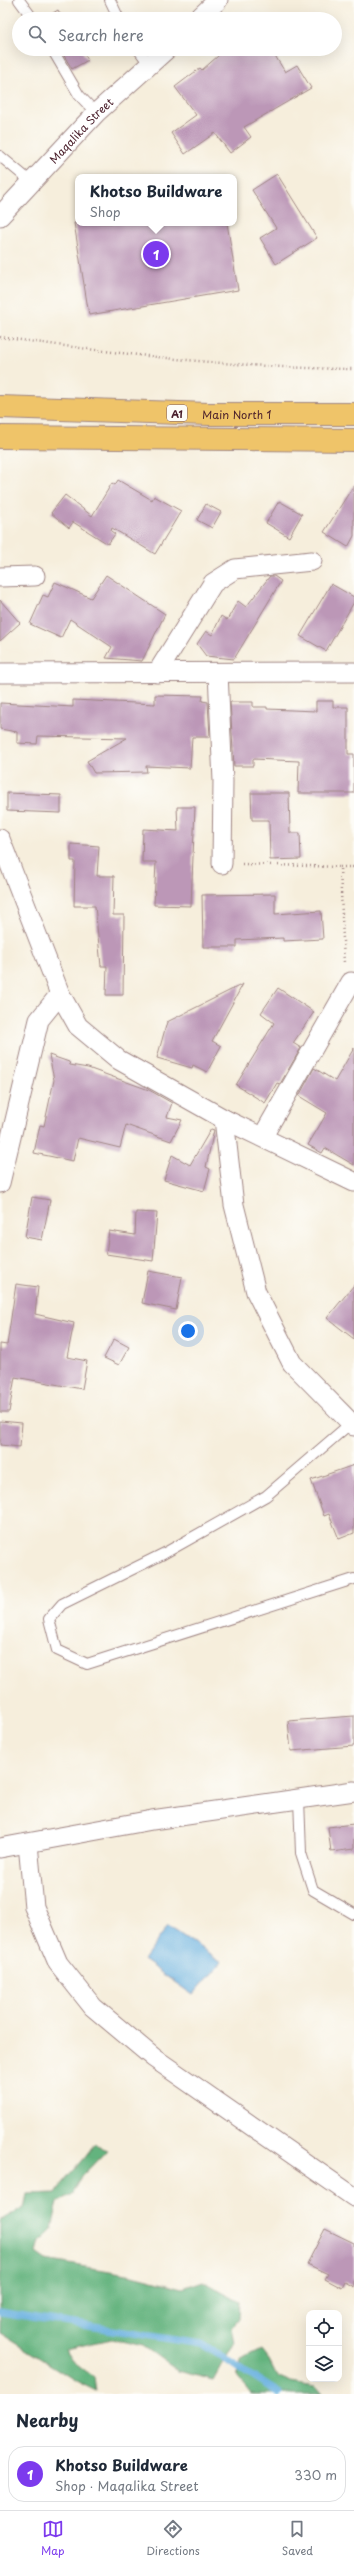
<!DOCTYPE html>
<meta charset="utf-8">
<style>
:root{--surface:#fff;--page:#f6f6f7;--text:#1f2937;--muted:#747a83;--line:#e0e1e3;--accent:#7c3aed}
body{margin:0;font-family:"Playpen Sans",sans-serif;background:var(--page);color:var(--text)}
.controls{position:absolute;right:12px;bottom:12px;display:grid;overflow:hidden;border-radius:8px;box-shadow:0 4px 16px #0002}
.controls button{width:36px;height:36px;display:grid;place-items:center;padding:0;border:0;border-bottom:1px solid var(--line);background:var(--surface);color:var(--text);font:20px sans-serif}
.you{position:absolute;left:188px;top:1331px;width:14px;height:14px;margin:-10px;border:3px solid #fff;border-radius:50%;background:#1a73e8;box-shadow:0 0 0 6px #1a73e833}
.badge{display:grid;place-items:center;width:26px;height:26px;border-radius:50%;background:var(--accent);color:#fff;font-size:13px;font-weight:700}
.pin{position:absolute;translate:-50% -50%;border:2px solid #fff;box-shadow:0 1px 4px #0006}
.popup{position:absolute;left:75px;top:174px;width:162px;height:52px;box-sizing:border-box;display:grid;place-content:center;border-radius:8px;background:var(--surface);filter:drop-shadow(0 1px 3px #0005);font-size:13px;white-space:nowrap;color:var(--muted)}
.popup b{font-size:15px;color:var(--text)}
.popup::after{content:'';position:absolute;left:50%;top:100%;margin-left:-8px;border:8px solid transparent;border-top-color:var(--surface)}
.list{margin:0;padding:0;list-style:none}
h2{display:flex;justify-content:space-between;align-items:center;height:52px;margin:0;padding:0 16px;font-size:17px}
h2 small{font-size:13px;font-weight:400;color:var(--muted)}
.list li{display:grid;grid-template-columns:26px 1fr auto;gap:12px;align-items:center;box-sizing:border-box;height:56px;margin:0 8px 8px;padding:0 8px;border:1px solid var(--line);border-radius:16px}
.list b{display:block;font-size:15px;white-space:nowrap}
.list p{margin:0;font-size:13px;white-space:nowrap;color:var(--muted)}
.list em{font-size:13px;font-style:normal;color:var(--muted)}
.icon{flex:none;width:22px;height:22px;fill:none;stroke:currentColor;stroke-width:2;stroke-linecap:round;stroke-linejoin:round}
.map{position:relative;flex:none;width:354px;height:2394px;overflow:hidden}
.search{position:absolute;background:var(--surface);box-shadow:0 4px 16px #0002;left:12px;right:12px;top:12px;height:44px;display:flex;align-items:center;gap:10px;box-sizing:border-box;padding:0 14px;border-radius:22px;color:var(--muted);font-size:15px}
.sheet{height:116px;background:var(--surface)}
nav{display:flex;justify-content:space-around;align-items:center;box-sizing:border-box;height:56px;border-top:1px solid var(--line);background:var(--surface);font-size:11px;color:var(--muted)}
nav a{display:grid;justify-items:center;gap:2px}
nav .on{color:var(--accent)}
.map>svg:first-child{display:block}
.forest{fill:#64b37e;stroke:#576954}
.water{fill:#68b0df;stroke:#596885}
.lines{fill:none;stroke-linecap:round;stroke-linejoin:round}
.stream{stroke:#68b0df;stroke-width:7}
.building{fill:#bc97b7}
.lane-casing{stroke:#a08684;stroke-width:12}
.street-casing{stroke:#a08684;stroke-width:21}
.primary-casing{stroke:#a08684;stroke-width:24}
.path{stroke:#a08684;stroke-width:2.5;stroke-dasharray:1 3;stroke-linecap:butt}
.lane{stroke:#fff;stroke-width:10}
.street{stroke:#fff;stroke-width:19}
.primary{stroke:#efc469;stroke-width:22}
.labels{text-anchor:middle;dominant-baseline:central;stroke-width:3;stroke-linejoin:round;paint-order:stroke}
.shield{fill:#fdfcf7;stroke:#806168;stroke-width:1}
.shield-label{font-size:10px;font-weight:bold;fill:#4a1f2b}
.street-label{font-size:11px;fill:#4a1f2b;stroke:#fdfcf7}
</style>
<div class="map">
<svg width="354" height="2394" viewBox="0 0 354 2394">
<rect width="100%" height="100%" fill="#fdfcf7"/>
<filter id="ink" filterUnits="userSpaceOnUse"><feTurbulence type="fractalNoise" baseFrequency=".025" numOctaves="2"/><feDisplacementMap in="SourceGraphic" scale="8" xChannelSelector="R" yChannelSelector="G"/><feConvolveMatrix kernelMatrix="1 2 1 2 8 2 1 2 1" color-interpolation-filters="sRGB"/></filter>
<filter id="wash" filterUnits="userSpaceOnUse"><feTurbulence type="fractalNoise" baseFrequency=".012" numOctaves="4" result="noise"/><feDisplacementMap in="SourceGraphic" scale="16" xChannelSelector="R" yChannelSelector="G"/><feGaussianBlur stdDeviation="0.9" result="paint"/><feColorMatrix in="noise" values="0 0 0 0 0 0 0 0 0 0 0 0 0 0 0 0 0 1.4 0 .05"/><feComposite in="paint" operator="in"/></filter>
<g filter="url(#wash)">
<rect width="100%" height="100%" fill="#f6eedc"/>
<g class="forest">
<path d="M94 2145 107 2150 82 2176 73 2194 58 2202 52 2229 39 2242 36 2253 46 2260 133 2275 183 2288 203 2281 240 2301 239 2319 232 2328 235 2342 214 2380 178 2371 143 2346 112 2339 65 2349 73 2361 94 2377 96 2391 76 2381 0 2333V2221L24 2208 27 2194 56 2193C67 2175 83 2163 94 2145Z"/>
<path d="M261 2350 269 2360 277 2376 291 2382 316 2386 323 2394H251L237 2377 243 2359Z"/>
</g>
<path class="water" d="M168 1926 222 1962 193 1995 143 1960Z"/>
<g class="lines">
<path class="stream" d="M0 2312 201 2344 280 2394"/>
</g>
<g id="blocks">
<g class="building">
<path d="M58 10 63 19H43Z"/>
<path d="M60 49H81L88 60 72 69Z"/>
<path d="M226 49H271L285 72 297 65 311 88 244 127 251 137 230 153 215 133 185 154 171 133 196 115 175 87 200 68 202 70Z"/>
<path d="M277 174 317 238 276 264 260 238 276 228 252 190Z"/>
<path d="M74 223H227L238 290 89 315Z"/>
<path d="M118 480 152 500 154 496 181 511 155 554 112 528 111 531 115 534 108 544 73 522 69 528 51 513 65 495 92 516 112 483 115 485Z"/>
<path d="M354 485V536L348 547 324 532Z"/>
<path d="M279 501 302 514 289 537 266 523Z"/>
<path d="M206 504 221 512 212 528 197 520Z"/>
<path d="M106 575 165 614 142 661 106 658 112 647 70 619 61 638 30 624 43 595 48 597 55 582 91 598Z"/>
<path d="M270 576H274L281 581 234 659 206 656 197 644 206 631 212 635 221 616 227 620 238 601 246 607Z"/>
<path d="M331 584 354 597V602L326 651 300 636Z"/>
<path d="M0 600 20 623 0 641Z"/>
<path d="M155 695 203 696 202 701 208 702 210 737H192L190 768 146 766 147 772 94 773 87 761 127 738 38 736 37 744 17 743V732L0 729V703L73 707V700L155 704Z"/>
<path d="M316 701H333V707H348V754H354V793H298L299 761 253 759V766H234L230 702H253V707H267V709L316 711Z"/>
<path d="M7 793 61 795V813L7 811Z"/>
<path d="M251 793H289L290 833H300L301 859 270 860 269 820H252Z"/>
<path d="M177 807H195L191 906 154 905 156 862H142L143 829 178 831Z"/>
<path d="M71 844 99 846 97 876H114L113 915H124L123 995H106L107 966H101L95 906H74L75 861H71Z"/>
<path d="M275 894V914L321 911 323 939 283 941V938L237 940V947H203L202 895Z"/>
<path d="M243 984 212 1041 221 1046 207 1072 193 1065 192 1068 157 1058 167 1022Z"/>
<path d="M278 988 314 1012 293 1043 301 1048 280 1084 277 1083 265 1103 236 1085 274 1023 261 1013Z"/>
<path d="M354 1048V1165L325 1148 322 1153 308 1145 327 1113 299 1096 314 1068 335 1081Z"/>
<path d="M49 1055 69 1062 70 1065 88 1068 149 1090 172 1103 167 1117 182 1120 171 1141 126 1125 120 1148 78 1138 73 1161 34 1153 40 1125 44 1126 54 1080Z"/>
<path d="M211 1129 214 1130 206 1167 210 1169 204 1191 164 1180 172 1155 190 1165Z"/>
<path d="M32 1197 50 1200 42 1240 25 1237Z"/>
<path d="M136 1212 157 1213 153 1261 106 1254 109 1231 135 1235Z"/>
<path d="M148 1271 182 1277 176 1310 142 1303Z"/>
<path d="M16 1284 38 1287 35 1314 74 1323 67 1357 87 1361 82 1389 15 1377 9 1412H0V1344L7 1345Z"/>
<path d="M354 1285V1339L327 1318Z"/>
<path d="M114 1339 129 1347 119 1365 104 1358Z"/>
<path d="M0 1421 22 1423 20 1447 0 1445Z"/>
<path d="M354 1465V1533L339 1539 329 1514 324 1516 311 1480Z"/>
<path d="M354 1716V1746L291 1751 288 1721Z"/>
<path d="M354 1824V1849L331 1852 328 1827Z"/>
<path d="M325 2229 354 2243V2287L345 2282 342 2288 325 2279 328 2274 307 2264Z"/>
</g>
</g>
</g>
<g filter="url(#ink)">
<use href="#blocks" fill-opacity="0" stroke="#a08684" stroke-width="1"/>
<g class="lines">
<defs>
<g id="lane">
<path d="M19 0 33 19"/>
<path d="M110 0 119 19"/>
<path d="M52 49 79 95 96 113"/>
<path d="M138 49 150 65"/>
<path d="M0 156 30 181"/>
<path d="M351 1423 266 1496 163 1554 62 1604 49 1619 57 1650 87 1664 354 1579"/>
<path d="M299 1799 301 1853 313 1890 354 1914"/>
</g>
<g id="street">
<path d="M198 19 218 0"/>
<path id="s1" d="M0 216 96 113 167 49"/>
<path d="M0 577 35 576"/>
<path d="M0 673 354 672"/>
<path d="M157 673 213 583 235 569 312 561"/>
<path d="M218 673 223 781 222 864"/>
<path d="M0 839 60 994 78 1026 119 1060 224 1119 354 1182"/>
<path d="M224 1119 234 1205 256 1292 292 1363 354 1426"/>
<path d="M263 1136 351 982"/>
<path d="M0 1183 39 1020 60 994"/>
<path d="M28 1844 34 1907 58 1963 93 2007 154 2058 354 2197"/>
<path d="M0 1848 152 1820 354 1791"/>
</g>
<g id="primary">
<path id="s2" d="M0 407 209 414H354"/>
<path d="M0 437 354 440"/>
</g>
</defs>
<use href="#lane" class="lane-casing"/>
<use href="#street" class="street-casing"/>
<use href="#primary" class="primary-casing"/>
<g class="path">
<path d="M0 337C118 354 235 368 354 369"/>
<path d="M242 864 340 867 344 964"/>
<path d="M340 867H354"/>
</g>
<use href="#lane" class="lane"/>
<use href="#street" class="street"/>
<use href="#primary" class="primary"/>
</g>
</g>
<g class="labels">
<rect class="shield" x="167" y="405" width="20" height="16" rx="3"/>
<g class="shield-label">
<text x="177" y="413">A1</text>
</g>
<g class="street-label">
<text stroke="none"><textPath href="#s1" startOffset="118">Maqalika Street</textPath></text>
<text stroke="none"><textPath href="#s2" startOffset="237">Main North 1</textPath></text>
</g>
</g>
</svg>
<div class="controls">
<button><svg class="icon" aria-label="locate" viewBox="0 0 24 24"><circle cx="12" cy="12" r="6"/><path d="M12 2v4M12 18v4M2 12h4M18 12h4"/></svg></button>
<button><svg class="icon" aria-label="layers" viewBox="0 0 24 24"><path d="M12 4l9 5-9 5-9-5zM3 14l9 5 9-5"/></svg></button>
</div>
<div class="you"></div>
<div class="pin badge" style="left:156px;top:254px">1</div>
<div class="popup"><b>Khotso Buildware</b>Shop</div>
<div class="search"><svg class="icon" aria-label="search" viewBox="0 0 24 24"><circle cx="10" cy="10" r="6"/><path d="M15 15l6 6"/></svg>Search here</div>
</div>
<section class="sheet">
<h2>Nearby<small></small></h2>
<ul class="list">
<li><span class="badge">1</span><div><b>Khotso Buildware</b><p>Shop · Maqalika Street</p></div><em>330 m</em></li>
</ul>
</section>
<nav>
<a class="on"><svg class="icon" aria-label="map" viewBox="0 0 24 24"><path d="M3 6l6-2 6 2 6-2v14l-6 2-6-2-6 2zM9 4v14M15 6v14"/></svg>Map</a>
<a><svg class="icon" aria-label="directions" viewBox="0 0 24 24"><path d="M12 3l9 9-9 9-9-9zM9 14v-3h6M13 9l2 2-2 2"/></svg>Directions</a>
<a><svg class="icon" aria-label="saved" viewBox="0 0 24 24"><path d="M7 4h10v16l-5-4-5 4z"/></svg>Saved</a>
</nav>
